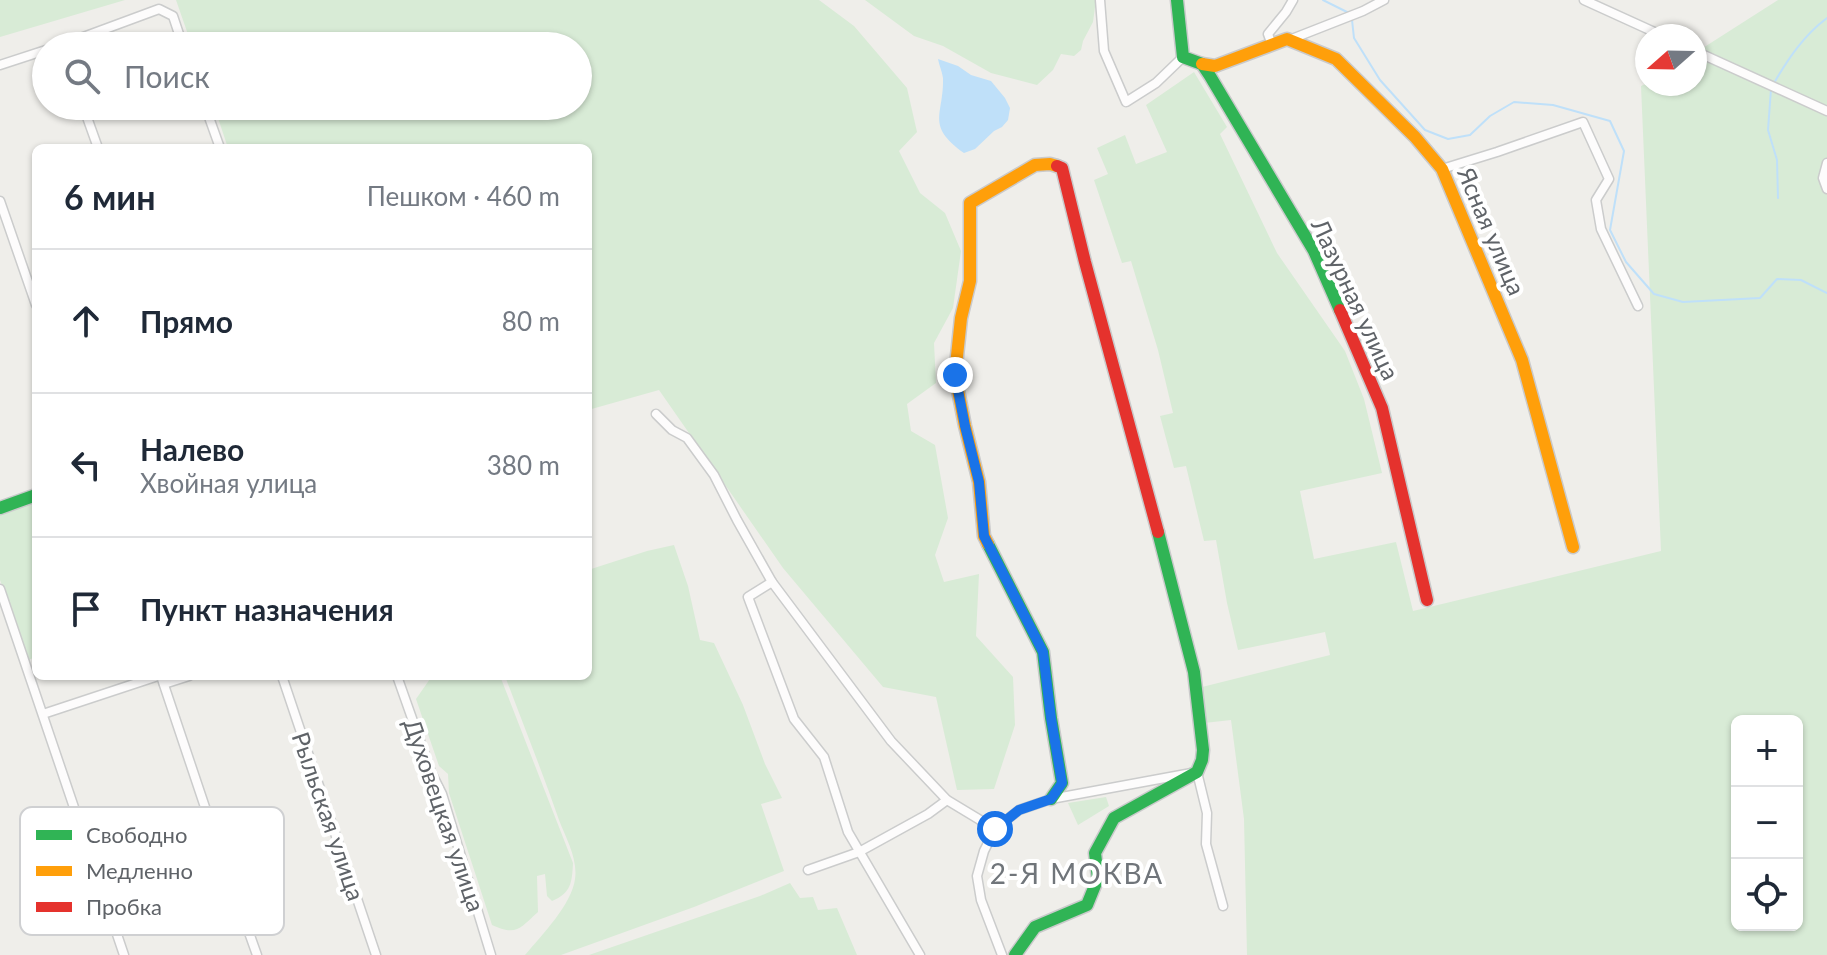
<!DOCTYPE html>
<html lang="ru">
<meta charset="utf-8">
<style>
:root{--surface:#fff;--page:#f6f6f7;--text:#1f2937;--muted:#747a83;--line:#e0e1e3}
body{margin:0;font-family:Lato,sans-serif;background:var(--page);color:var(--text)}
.controls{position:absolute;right:24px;bottom:24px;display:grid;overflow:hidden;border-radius:12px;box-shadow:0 2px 6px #0004}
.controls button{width:72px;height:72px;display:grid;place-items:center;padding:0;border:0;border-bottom:2px solid var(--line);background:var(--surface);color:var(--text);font:40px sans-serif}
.compass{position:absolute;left:1635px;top:24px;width:72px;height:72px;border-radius:50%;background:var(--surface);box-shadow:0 2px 6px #0004;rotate:250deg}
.stop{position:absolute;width:24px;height:24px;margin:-18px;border:6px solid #1a73e8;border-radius:50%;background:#fff}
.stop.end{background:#1a73e8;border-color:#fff;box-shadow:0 2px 8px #0008}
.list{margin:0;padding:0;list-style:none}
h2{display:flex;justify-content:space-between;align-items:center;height:104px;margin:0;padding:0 32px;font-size:34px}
h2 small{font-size:26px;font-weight:400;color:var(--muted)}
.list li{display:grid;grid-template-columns:52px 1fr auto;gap:24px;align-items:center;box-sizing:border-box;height:144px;padding:0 32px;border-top:2px solid var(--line)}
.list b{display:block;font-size:30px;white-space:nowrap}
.list p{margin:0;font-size:26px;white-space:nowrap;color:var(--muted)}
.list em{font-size:26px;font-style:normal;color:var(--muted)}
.icon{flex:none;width:44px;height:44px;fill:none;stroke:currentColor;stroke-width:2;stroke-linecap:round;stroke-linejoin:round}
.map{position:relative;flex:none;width:1827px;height:955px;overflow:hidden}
.search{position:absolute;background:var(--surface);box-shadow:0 2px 6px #0004;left:32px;top:32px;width:560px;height:88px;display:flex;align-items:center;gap:20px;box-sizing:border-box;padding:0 28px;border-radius:44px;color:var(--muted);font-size:30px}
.panel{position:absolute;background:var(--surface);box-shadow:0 2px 6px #0004;left:32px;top:144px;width:560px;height:536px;border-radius:12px}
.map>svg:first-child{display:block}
.green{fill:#d8ebd6;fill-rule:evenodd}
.water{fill:#bfe0f9}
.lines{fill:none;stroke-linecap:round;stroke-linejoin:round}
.stream{stroke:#bfe0f9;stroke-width:2}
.street-casing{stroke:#cbcccc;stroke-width:11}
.fast-casing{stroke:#cacacb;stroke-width:15}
.slow-casing{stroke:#cacacb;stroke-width:15}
.jam-casing{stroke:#cacacb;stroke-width:15}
.street{stroke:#fdfcfc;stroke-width:8}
.fast{stroke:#30b455;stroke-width:12}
.slow{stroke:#ff9f0a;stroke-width:12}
.jam{stroke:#e5322d;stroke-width:12}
.route{stroke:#1a73e8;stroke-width:10}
.labels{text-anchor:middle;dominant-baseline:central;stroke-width:8;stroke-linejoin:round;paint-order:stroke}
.street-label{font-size:24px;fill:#5f6368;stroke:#fff}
.quarter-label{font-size:28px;letter-spacing:2px;fill:#70757a;stroke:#fff}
.key{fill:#fff;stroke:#cfd0d2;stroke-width:2}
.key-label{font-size:22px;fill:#5f6368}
</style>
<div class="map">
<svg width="1827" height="955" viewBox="0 0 1827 955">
<rect width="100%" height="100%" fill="#efeeea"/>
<g class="green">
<path d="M0 0H125L0 37Z"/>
<path d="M176 0H819L854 26 907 88 917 132 899 151 920 193 945 213 961 251 953 308 934 343 936 383 907 404 911 431 935 445 948 518 935 555 944 582 979 574 976 636 1013 677 1015 725 994 789 957 790 936 697 883 687 783 568 659 390 588 410V148H228L214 106H578V46H192Z"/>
<path d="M865 0H1096L1093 22 1083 41 1081 50 1074 56 1061 54 1053 70 1037 85 991 73 943 46 914 36Z"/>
<path d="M1778 0H1827V955H1247L1244 819 1231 720 1204 723 1198 688 1330 655 1325 632 1238 650 1227 603 1216 540 1204 541 1186 466 1174 468 1160 416 1173 413 1158 350 1131 261 1122 263 1094 180 1108 174 1097 148 1125 135 1136 164 1167 152 1146 105 1194 72 1227 127 1220 134 1277 253 1345 351 1364 399 1382 473 1300 491 1314 559 1396 542 1413 611 1661 551 1641 86 1647 83 1695 84V53ZM1737 721H1797V925H1737Z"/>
<path d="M36 500V657L28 660 0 580V513Z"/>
<path d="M674 545 688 586 700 640 714 643 743 705 765 764 782 798 761 804 784 871 694 907 561 955H525C542 935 572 904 575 879 578 859 566 838 559 820 542 771 523 724 505 676H588V570L647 551Z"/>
<path d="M432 676H500L573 863C572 883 571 893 552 901L547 896 545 874 537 876 538 912C519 929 517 936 492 925L449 793 448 774 439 766 416 699Z"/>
<path d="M1106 797 1109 806 1078 825 1068 803Z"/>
<path d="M790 883 800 898 813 897 818 910 837 908 857 955H589L760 896Z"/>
</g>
<path class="water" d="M938 59 958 66 971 75 991 81 1005 98 1010 108 1008 120 1002 127 994 131 975 149 964 153C925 125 944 115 943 78 942 71 939 65 938 59Z"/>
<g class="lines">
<g class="stream">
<path d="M1323 0 1347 12"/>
<path d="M1352 20 1354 38 1380 80 1425 130 1448 139 1470 135 1490 116 1514 102 1553 105 1610 121 1624 151 1610 230 1626 262 1654 294 1683 302 1760 298 1777 279 1801 280 1827 293"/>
<path d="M1774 83C1788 59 1804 35 1827 18"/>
<path d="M1771 89 1768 130 1777 160 1778 198"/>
</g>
<defs>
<g id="street">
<path d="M1100 0 1104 51 1126 102 1156 83 1183 57"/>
<path d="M1584 0 1663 36"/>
<path d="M1289 40 1363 11 1384 0"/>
<path d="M1272 45 1268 34 1286 12 1293 0"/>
<path d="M59 46 159 9 173 16 183 46"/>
<path d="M1695 51 1827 111"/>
<path d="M0 65 46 50"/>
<path d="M83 106 98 148"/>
<path d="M205 106 220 148"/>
<path d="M1827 163 1823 178 1827 189"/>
<path d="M1442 169 1497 152 1583 122 1609 179 1596 200 1601 229 1638 306"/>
<path d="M0 201 36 305"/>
<path d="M656 414 672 430 687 438 714 475 737 520 772 582 891 741 947 800 995 829"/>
<path d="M772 582 748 597 794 719 824 757 848 832 920 955"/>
<path d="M0 589 124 955"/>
<path d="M161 676 215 837 257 955"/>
<path d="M282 676 376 955"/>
<path d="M397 676 431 772 442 794 491 955"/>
<path d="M164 684 189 676"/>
<path d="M43 714 158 676"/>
<path d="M808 870 859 852 928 814 947 800"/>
<path d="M1002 955 981 900 977 876 984 851 995 829 1019 810 1051 799 1197 772 1207 813 1206 844 1223 906"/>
</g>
<g id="fast">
<path d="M1177 0 1183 57 1202 64 1210 76 1314 251 1340 310"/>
<path d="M0 508 36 495"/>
<path d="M988 544 1043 652 1051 718 1062 783 1051 799"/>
<path d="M1015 955 1035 927 1087 905 1098 878 1095 853 1114 818 1197 772 1202 760 1203 750 1194 672 1158 532"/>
</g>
<g id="slow">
<path d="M1202 64 1215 66 1287 39 1336 59 1415 137 1442 169 1522 360 1573 547"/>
<path d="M988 544 984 536 979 482 965 426 955 375 961 318 970 281V203L1035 165 1050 164 1057 166"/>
</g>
<g id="jam">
<path d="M1057 166 1062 168 1085 262 1158 532"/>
<path d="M1340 310 1382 408 1427 600"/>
</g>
</defs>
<use href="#street" class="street-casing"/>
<use href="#fast" class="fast-casing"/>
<use href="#slow" class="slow-casing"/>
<use href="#jam" class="jam-casing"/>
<use href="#street" class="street"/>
<use href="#fast" class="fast"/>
<use href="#slow" class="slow"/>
<use href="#jam" class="jam"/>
</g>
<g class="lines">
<path class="route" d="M955 375 965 426 979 482 984 536 1043 652 1051 718 1062 783 1051 799 1019 810 995 829"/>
</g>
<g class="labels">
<g class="street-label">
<text transform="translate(1492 231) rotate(67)">Ясная улица</text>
<text transform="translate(1356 299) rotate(65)">Лазурная улица</text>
<text transform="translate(445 815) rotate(71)">Духовецкая улица</text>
<text transform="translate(329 816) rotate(71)">Рыльская улица</text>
</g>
<g class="quarter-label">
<text x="1077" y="873">2-Я МОКВА</text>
</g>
</g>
<rect x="20" y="807" width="264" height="128" rx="12" class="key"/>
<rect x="36" y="830" width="36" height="10" fill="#30b455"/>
<rect x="36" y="866" width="36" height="10" fill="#ff9f0a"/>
<rect x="36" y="902" width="36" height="10" fill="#e5322d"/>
<g class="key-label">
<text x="86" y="843">Свободно</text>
<text x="86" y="879">Медленно</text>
<text x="86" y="915">Пробка</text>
</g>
</svg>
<div class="controls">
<button>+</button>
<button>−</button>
<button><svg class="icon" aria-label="locate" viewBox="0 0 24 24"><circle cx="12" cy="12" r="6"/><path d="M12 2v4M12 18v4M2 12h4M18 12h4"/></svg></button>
</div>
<svg class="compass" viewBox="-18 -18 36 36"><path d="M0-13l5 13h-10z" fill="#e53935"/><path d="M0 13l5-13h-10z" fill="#747a83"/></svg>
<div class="stop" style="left:995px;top:829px"></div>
<div class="stop end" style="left:955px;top:375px"></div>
<div class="search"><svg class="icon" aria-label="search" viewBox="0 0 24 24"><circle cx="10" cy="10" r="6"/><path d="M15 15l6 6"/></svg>Поиск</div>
<section class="panel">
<h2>6 мин<small>Пешком · 460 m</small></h2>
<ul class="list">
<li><svg class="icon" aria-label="ahead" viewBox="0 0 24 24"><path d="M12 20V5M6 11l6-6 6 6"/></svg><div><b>Прямо</b></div><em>80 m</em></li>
<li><svg class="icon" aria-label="left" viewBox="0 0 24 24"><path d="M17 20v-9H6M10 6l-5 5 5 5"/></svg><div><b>Налево</b><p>Хвойная улица</p></div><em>380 m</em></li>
<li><svg class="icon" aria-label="arrive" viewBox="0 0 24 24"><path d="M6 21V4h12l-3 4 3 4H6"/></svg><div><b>Пункт назначения</b></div></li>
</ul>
</section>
</div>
